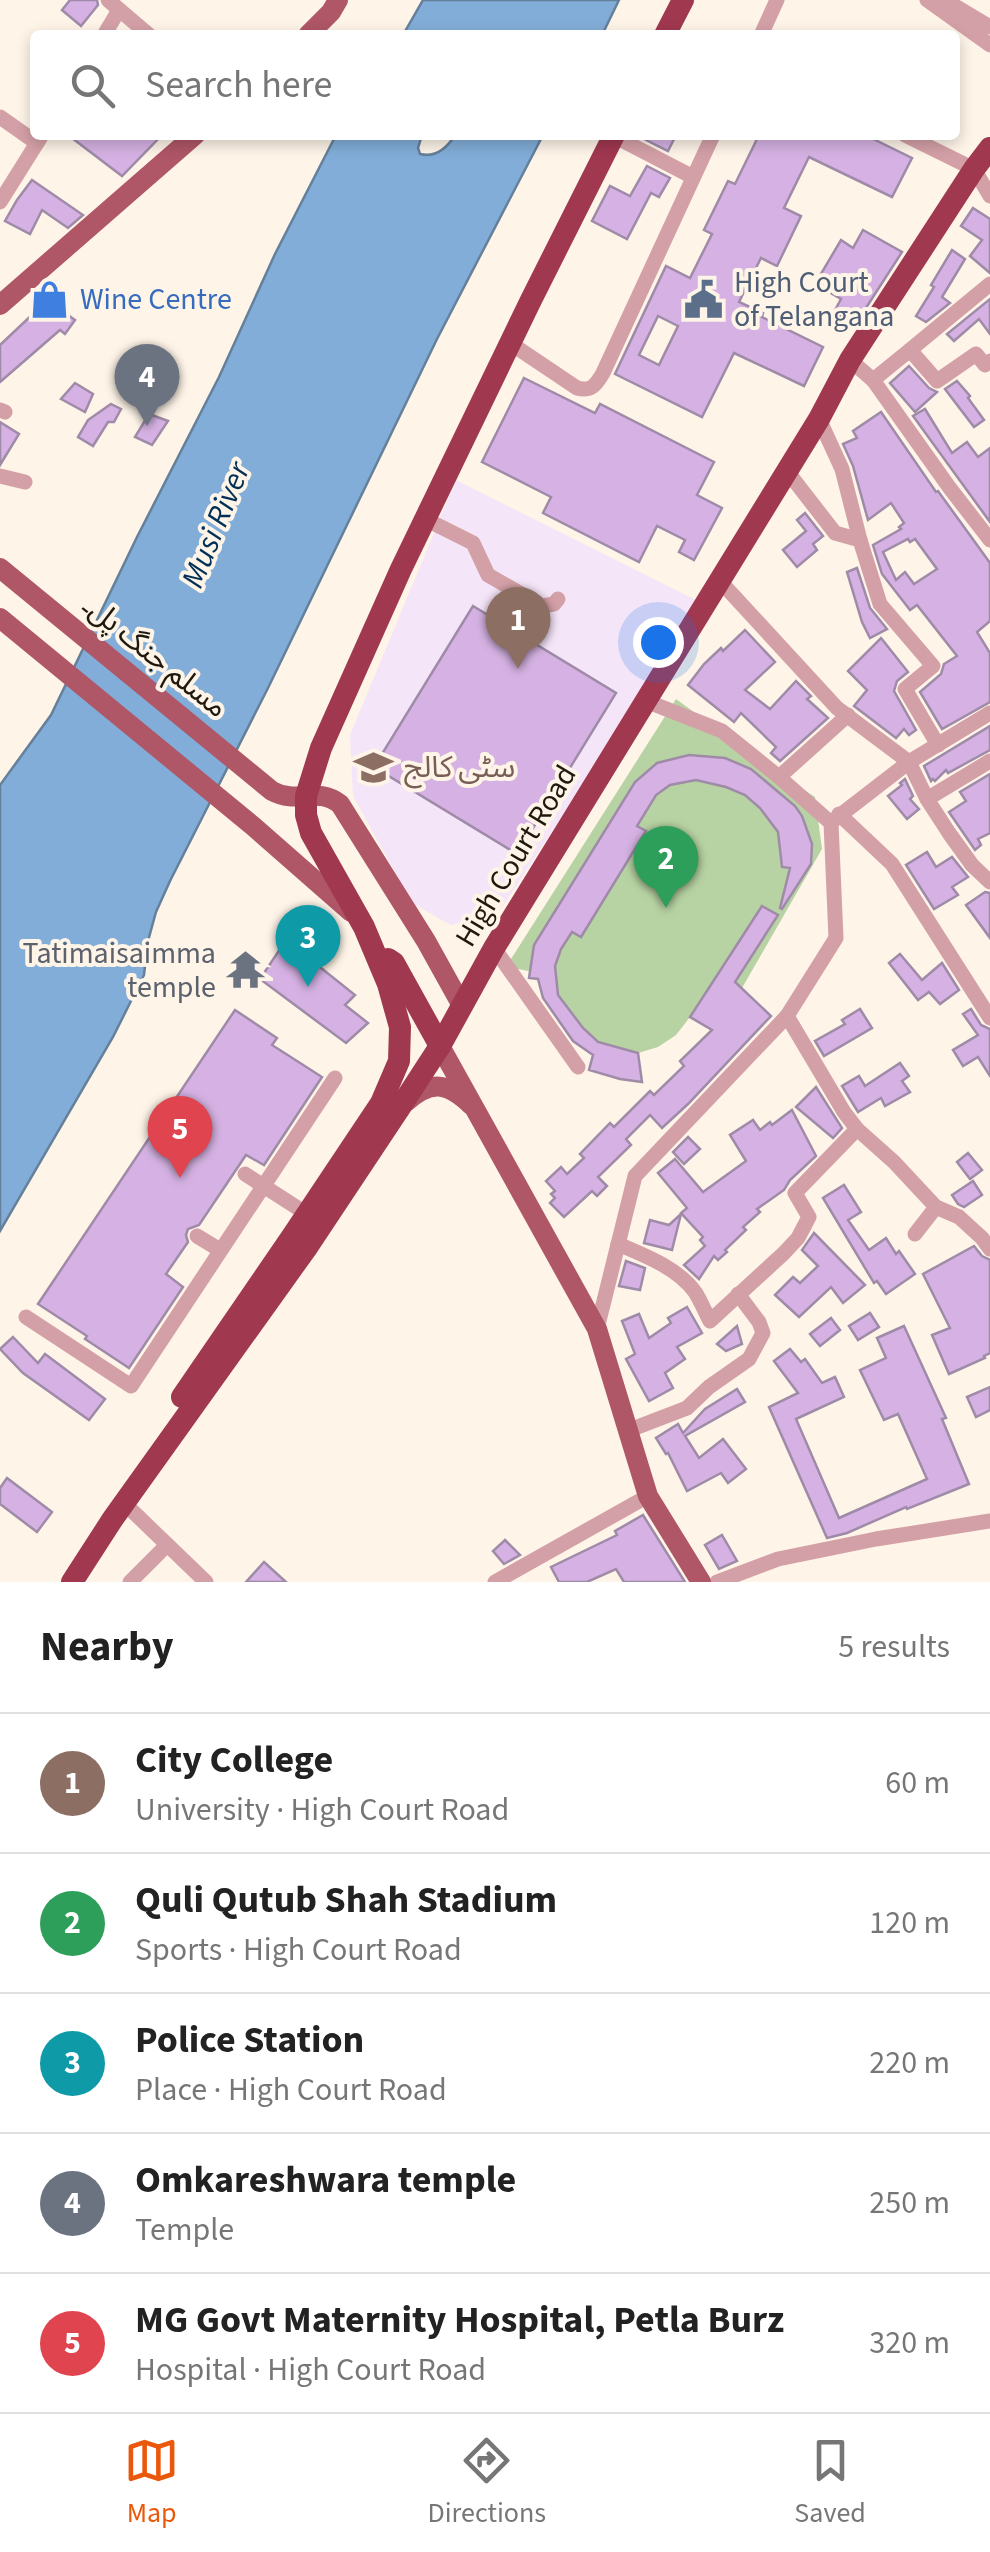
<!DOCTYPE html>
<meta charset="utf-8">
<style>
:root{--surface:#fff;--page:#f6f6f6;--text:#222;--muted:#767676;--line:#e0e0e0;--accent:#ea580c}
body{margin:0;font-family:"Source Sans 3","Noto Sans Arabic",sans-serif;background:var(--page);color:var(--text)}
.you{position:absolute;left:658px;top:642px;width:35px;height:35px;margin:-25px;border:8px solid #fff;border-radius:50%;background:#1a73e8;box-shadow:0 0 0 15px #1a73e833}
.badge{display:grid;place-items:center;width:65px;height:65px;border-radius:50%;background:var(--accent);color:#fff;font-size:32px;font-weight:700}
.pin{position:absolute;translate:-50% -82px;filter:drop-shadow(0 2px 5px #0008)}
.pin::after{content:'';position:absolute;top:52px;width:35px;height:30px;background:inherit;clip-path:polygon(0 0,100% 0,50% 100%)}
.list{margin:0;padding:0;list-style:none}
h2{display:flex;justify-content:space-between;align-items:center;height:130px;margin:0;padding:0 40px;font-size:42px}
h2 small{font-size:32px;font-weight:400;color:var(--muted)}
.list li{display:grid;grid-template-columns:65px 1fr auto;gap:30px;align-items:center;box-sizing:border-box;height:140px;padding:0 40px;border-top:2px solid var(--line)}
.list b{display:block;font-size:38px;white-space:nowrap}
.list p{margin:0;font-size:32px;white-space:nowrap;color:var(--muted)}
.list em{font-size:32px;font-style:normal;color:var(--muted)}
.icon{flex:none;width:55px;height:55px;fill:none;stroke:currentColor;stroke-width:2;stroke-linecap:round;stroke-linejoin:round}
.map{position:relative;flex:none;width:990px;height:1582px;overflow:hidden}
.search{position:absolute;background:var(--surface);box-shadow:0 5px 15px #0003;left:30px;right:30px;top:30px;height:110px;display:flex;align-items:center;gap:25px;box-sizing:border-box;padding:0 35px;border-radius:10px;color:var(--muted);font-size:38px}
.sheet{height:830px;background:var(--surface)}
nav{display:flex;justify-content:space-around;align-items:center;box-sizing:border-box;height:140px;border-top:2px solid var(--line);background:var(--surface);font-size:28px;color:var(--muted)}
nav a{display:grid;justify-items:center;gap:5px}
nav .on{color:var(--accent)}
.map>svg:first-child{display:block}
.education{fill:#f5e5f8}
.green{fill:#b8d3a3}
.water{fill:#82add8;stroke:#65809b;stroke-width:2.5}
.building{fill:#d5b2e3;stroke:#9f8ba8;stroke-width:2.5;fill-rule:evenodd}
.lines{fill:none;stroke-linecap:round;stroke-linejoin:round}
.minor{stroke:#d4a0a7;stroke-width:15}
.major{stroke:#af5667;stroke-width:20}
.highway{stroke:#a03850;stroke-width:22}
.labels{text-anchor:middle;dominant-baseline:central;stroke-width:8;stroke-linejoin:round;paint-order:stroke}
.service-label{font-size:30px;fill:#4e5e75;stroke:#fef4e8;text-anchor:start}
.shop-label{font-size:30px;fill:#366cbe;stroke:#fef4e8;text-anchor:start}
.street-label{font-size:30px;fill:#20180d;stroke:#fef4e8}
.education-label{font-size:30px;fill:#785e54;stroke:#fef4e8;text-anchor:start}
.worship-label{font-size:30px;fill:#5b616d;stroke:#fef4e8;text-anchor:end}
.water-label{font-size:32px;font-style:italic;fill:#003057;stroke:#fef4e8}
</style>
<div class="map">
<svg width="990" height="1582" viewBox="0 0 990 1582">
<rect width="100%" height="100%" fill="#fef4e8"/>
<path class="education" d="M456 480 702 603 503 906 489 916 451 925 412 903 353 796 350 735Z"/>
<path class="green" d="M676 699 772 769 815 797 822 849 731 1007 690 1017 676 1035 658 1047 638 1053 598 1042 583 1028 559 996 556 976 506 967Z"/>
<g class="water">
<path d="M423 0H619L602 35H403Z"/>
<path d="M336 135H422L418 148 420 154C436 158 447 148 455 135H543L437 339 268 688 170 881 156 912 148 941 144 975 113 1037 0 1231V785L51 715 137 537 219 377 275 254Z"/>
</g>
<g class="building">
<path d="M70 0H97L98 5 81 26 62 10Z"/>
<path d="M68 135H162L122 176Z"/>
<path d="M636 135H676L668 151Z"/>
<path d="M759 135H865L912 158 892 197 809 157 784 208 801 216 777 266 761 258 739 302 763 313 762 317 823 347 804 386 734 353 702 417 615 374 666 266 690 278 712 234 704 230 728 181 735 184ZM658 316 678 326 659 365 639 355Z"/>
<path d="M647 166 670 178 659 197 651 193 627 239 592 221 610 186 630 196Z"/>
<path d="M32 180 83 215 68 228 42 210 30 234 5 221 17 200Z"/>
<path d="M973 208 990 219V273L970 256 982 240 961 226Z"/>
<path d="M863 230 902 252 855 325 834 312 841 299 815 284 841 240 853 248Z"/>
<path d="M952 250 965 259 942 297 950 303 926 322 916 316 934 287 931 285Z"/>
<path d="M990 299V334L979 319 954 341 947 334Z"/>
<path d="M54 305 75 320 65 334 60 330 0 382V345L35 312 44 320Z"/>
<path d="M909 366 929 388 937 392 915 412 890 383Z"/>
<path d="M524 378 595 413 600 404 714 462 697 495 722 508 694 560 679 552 685 540 657 526 639 562 543 513 551 497 482 462Z"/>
<path d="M957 381 970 396 968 398 984 420 974 427 945 389Z"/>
<path d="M75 383 93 394 85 412 61 399Z"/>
<path d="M111 404 121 409 114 422H108L93 446 78 437 88 420Z"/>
<path d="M925 409 952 453 967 442 978 457 990 448V522L913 416Z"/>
<path d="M881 412 936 492 938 491 990 563V621L977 632 990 653V702L942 729 920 692 941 674 944 664 957 656 917 605 910 610 882 574 873 545 901 529 899 527 904 523 891 503 868 520 853 466 843 444 857 438 853 431ZM908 539 910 542 915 539 937 569 914 584 905 572 896 580 883 552Z"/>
<path d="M149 414 168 421 152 445 135 437Z"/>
<path d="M0 422 19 434 0 465Z"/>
<path d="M805 513 823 536 813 544 817 550 797 567 783 550 806 531 797 520Z"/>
<path d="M857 568 870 608 887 629 870 638 862 622 847 572Z"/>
<path d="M473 606 616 693 517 854 374 767Z"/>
<path d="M745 630 775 662 745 690 770 709 796 681 811 696 807 699 828 718 780 761 771 753 776 747 741 713 734 722 688 685 704 664 721 648 723 651Z"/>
<path d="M881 638 908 672 897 681 894 691 916 730 909 735 904 729 896 738 854 706 867 690 848 671Z"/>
<path d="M990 726V750L948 773 946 770 935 781 933 779 931 781 924 766Z"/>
<path d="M689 755 725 758 751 769 795 806 802 816 812 844 811 864 782 909 780 908 790 868 782 867 778 832 760 808 745 795 726 787 696 780 670 785 656 795 637 826 646 831 581 937 572 932 561 949 555 966 558 995 583 1028 598 1042 638 1053 642 1082 620 1079 589 1070 593 1055 573 1041 543 998 538 979 529 978 534 945 635 782 657 763Z"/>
<path d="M990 774V833L978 839 981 845 975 850 949 812 966 801 960 792Z"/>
<path d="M905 779 913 796 910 799 919 809 907 819 888 796 902 785 900 783Z"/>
<path d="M927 852 936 867 952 857 968 877 952 887 958 895 934 909 906 865Z"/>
<path d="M985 892 990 893V938L966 905Z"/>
<path d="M762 906 778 915 735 982 771 1016 688 1104 662 1128 650 1115 626 1139 631 1145 598 1177 607 1186 597 1196 592 1191 564 1217 550 1203 555 1198 551 1194 555 1191 546 1181 561 1167 567 1174 584 1158 580 1154 610 1123 614 1127 650 1091 654 1095 684 1066 680 1061 712 1030 690 1017Z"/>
<path d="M286 940 355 995 345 1005 368 1023 346 1043 260 979Z"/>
<path d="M900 954 922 980 942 963 959 990 940 1004 929 992 918 1000 889 963Z"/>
<path d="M860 1009 872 1028 824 1056 815 1041 845 1024 842 1020Z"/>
<path d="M971 1009 981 1025 990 1029V1076L978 1057 963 1066 953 1050 978 1035 963 1014Z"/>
<path d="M235 1010 277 1038 272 1045 322 1077 264 1165 246 1155 199 1225 188 1229 186 1235 188 1242 166 1274 183 1287 129 1368 85 1339 87 1336 38 1304Z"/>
<path d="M900 1063 909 1076 902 1081 910 1092 885 1106 881 1098 858 1112 842 1086 859 1076 865 1086Z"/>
<path d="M816 1087 842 1128 833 1138 796 1107Z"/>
<path d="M792 1110 816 1156 790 1180 784 1190 757 1209 760 1212 743 1227 746 1230 725 1250 727 1252 718 1260 714 1256 699 1279 684 1265 705 1246 700 1240 703 1237 681 1213 687 1208 658 1173 675 1159 703 1192 746 1161 730 1135 753 1120 760 1130 770 1122 772 1125Z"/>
<path d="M688 1137 700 1149 684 1164 673 1152Z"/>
<path d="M968 1153 982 1170 970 1179 957 1162Z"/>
<path d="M973 1181 982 1195 964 1207 958 1204 952 1195Z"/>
<path d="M844 1185 861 1212 848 1220 869 1250 886 1238 896 1254 899 1251 915 1274 886 1294 877 1281 874 1283 823 1198Z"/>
<path d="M681 1214 672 1250 644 1243 650 1220 669 1225Z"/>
<path d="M814 1233 865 1285 843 1303 831 1287 799 1317 775 1295 793 1277 800 1283 818 1266 802 1250Z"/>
<path d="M974 1246 982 1256 990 1260V1353L984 1356 985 1358 949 1374 932 1335 950 1328 923 1274Z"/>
<path d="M626 1261 645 1268 640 1290 619 1286Z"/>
<path d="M687 1307 702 1333 677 1347 685 1359 665 1373 673 1388 649 1401 626 1359 635 1354 622 1321 639 1314 649 1338 671 1323 668 1318Z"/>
<path d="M870 1313 879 1327 858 1340 849 1326Z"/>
<path d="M831 1318 840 1330 820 1346 810 1334Z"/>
<path d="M737 1326 742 1344 726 1351 717 1344Z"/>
<path d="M904 1326 946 1418 942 1419 969 1484 907 1509 906 1507 847 1533 827 1538 769 1407 798 1393 774 1361 790 1349 801 1362 805 1359 822 1383 835 1377 844 1397 796 1419 839 1518 927 1479 898 1414 884 1420 860 1370 886 1358 877 1338Z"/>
<path d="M13 1337 38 1363 45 1354 105 1399 89 1420 23 1373 0 1349Z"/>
<path d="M990 1387V1410L976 1417 967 1397Z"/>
<path d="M737 1389 745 1402 685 1436 699 1458 723 1439 746 1469 728 1483 721 1473 687 1491 668 1453 666 1454 656 1438 678 1424 683 1433 705 1409Z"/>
<path d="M7 1478 52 1512 37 1532 0 1504V1488Z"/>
<path d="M643 1515 685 1582H624L616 1569 587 1582H559L551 1567 617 1535 615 1531Z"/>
<path d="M722 1535 737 1561 719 1569 705 1545Z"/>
<path d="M505 1540 520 1555 504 1564 493 1551Z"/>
<path d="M264 1562 286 1582H246Z"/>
</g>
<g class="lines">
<g class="minor">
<path d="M108 0 149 35"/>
<path d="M927 0 990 45"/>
<path d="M945 0 990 27"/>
<path d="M104 35 119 10"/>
<path d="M761 35 777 0"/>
<path d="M0 117 37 143"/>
<path d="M905 135 974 169 990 196"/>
<path d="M614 136 693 177"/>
<path d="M0 202 42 135"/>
<path d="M510 343 577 388C591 392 596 385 603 373L713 135"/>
<path d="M910 350 990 284"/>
<path d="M850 360 873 380 949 487 990 540"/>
<path d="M873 380 910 350 937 381 976 354 985 365 990 361"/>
<path d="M0 410 5 412"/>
<path d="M819 419 842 469 860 540 880 604 933 666 905 689 938 745"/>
<path d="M787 471 835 533 860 540"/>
<path d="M0 476 25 482"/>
<path d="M425 519 473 543 488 575 542 606 554 604 558 599"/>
<path d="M720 581 837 708 909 762 927 799 949 833 972 865 990 882"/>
<path d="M646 701 722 731 779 777"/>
<path d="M927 799 990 761"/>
<path d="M839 814 892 864 990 1018"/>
<path d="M834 820 909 762 990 713"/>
<path d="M831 823 779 777 848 715"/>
<path d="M494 948 578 1067"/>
<path d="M787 1016 844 1112 857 1129 894 1162 936 1207 959 1217 982 1238 990 1249"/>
<path d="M245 1174 307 1214"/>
<path d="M915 1234 936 1207"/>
<path d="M197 1236 220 1250"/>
<path d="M618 1244C644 1255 678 1268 695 1292 701 1301 705 1312 710 1321L784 1253 798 1238 809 1217 795 1193 857 1129"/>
<path d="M26 1317 131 1386 335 1078"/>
<path d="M597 1329 635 1176 787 1016 836 938 831 823"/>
<path d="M627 1431 687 1408 709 1387 749 1359 763 1333 759 1322 738 1294"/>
<path d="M124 1503 206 1582"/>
<path d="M130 1582 167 1545"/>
<path d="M495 1582 648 1496"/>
<path d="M717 1582 778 1559 876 1539 990 1521"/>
</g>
<g class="major">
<path d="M308 35 331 12 338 0"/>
<path d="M0 305 195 135"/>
<path d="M0 568 272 791C298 805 316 786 340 804L426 941 461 1004"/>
<path d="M0 618 253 826 351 912"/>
<path d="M440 1046 597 1329 648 1496 701 1582"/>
<path d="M406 1102C431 1080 447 1082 471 1105"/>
</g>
<g class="highway">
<path d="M665 35 683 0"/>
<path d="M388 959 394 963 440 1046"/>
<path d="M182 1397 293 1235 381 1103 399 1061 400 1027 388 984 364 927 311 833 306 815V796L321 748 401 569 531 300 614 135"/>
<path d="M72 1582 112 1520 308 1246 401 1106 440 1046 494 948 819 419 850 360 974 169 990 148"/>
</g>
</g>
<defs>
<symbol id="shop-bare" viewBox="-9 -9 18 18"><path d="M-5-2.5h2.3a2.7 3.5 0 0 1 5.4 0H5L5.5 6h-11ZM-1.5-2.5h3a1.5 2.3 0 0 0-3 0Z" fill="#3f7fe0" stroke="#fef4e8" stroke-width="2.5" paint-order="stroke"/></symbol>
<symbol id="civic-bare" viewBox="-9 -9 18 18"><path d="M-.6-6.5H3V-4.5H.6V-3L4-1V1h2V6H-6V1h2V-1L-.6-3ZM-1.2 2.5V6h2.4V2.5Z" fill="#5c6f8a" stroke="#fef4e8" stroke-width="2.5" paint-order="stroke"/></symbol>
<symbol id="university-bare" viewBox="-9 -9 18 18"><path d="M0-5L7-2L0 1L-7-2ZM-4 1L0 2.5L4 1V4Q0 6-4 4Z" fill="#8d6e63" stroke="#fef4e8" stroke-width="2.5" paint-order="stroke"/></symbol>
<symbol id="temple-bare" viewBox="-9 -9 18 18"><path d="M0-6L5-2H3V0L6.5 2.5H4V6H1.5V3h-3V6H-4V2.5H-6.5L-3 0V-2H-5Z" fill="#6b7280" stroke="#fef4e8" stroke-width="2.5" paint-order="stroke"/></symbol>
</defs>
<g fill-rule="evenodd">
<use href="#shop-bare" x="22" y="272" width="55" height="55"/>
<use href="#civic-bare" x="676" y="272" width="55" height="55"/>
<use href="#university-bare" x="346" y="740" width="55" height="55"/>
<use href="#temple-bare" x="218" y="942" width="55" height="55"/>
</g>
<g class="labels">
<g class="service-label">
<text x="734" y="282">High Court<tspan x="734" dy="34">of Telangana</tspan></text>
</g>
<g class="shop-label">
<text x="80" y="299">Wine Centre</text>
</g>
<g class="street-label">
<text transform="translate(155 656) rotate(39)">مسلم جنگ پل۔</text>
<text transform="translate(516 856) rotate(-59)">High Court Road</text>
</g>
<g class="education-label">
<text x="404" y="767">سٹی کالج</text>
</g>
<g class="worship-label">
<text x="216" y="953">Tatimaisaimma<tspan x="216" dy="34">temple</tspan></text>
</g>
<g class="water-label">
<text transform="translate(216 525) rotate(-68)">Musi River</text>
</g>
</g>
</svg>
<div class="you"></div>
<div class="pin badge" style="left:518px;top:669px;background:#8d6e63">1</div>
<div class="pin badge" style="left:666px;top:908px;background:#2e9e5b">2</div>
<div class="pin badge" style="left:308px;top:987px;background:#0f9aa8">3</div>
<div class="pin badge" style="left:147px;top:426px;background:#6b7280">4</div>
<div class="pin badge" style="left:180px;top:1178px;background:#e0444e">5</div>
<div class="search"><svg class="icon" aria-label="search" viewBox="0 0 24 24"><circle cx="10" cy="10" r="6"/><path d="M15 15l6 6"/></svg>Search here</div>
</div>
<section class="sheet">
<h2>Nearby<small>5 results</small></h2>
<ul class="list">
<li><span class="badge" style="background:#8d6e63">1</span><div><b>City College</b><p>University · High Court Road</p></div><em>60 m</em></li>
<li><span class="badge" style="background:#2e9e5b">2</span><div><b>Quli Qutub Shah Stadium</b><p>Sports · High Court Road</p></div><em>120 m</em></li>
<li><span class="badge" style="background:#0f9aa8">3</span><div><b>Police Station</b><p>Place · High Court Road</p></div><em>220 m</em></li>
<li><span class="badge" style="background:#6b7280">4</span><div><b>Omkareshwara temple</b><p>Temple</p></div><em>250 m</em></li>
<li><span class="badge" style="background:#e0444e">5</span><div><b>MG Govt Maternity Hospital, Petla Burz</b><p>Hospital · High Court Road</p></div><em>320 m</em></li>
</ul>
</section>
<nav>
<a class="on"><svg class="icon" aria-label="map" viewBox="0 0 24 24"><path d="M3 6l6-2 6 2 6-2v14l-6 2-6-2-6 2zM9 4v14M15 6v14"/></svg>Map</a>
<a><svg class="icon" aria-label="directions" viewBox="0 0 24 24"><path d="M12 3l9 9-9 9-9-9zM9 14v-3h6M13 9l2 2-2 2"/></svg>Directions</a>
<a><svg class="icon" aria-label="saved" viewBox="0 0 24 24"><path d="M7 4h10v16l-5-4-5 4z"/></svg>Saved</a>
</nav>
